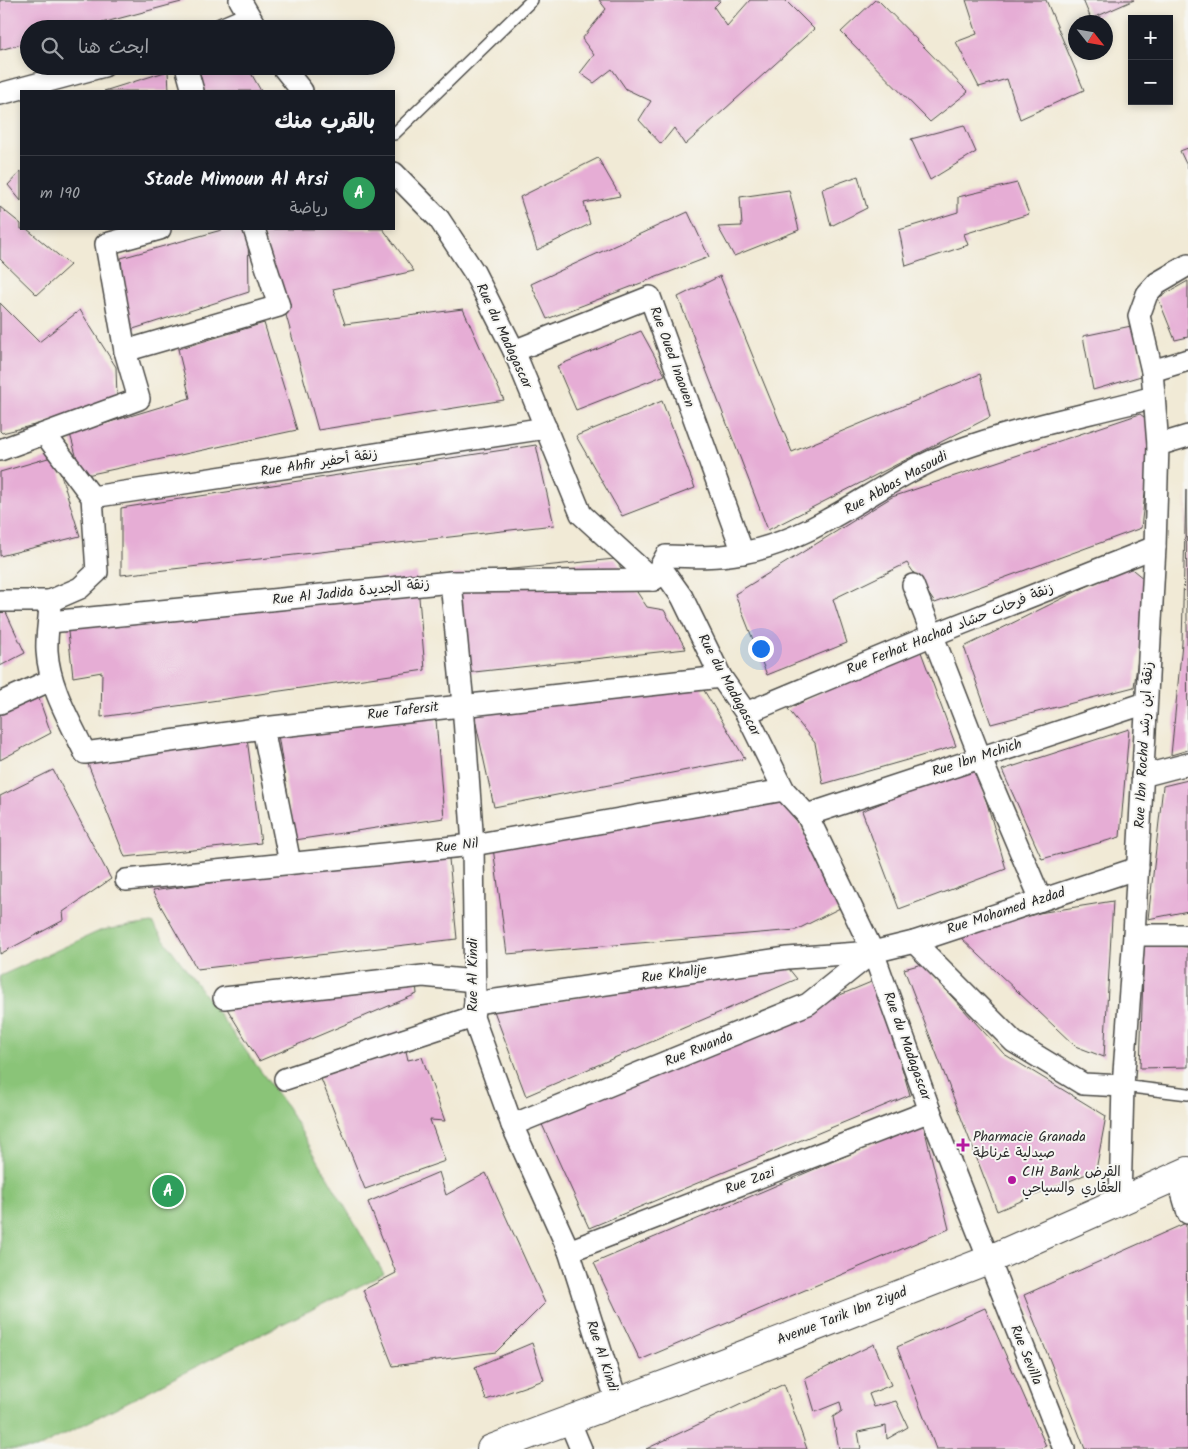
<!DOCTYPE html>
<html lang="ar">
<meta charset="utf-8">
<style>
:root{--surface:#171b24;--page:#242831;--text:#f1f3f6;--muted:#9ea1a6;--line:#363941;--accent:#d690ce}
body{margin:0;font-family:Kalam,"Playpen Sans Arabic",sans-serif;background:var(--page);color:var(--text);direction:rtl}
.controls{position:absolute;right:15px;top:15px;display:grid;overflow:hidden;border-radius:0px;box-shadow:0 2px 8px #0003}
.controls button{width:45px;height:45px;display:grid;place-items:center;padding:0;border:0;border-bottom:1px solid var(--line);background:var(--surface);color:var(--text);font:25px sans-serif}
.compass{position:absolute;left:1068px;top:15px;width:45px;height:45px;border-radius:50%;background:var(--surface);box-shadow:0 2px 8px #0003;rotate:121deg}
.you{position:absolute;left:760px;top:648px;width:18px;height:18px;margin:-12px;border:4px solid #fff;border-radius:50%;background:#1a73e8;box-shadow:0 0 0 8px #1a73e833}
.badge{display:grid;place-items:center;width:32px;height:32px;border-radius:50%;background:var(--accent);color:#fff;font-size:16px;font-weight:700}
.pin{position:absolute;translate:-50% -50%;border:2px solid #fff;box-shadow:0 1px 5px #0006}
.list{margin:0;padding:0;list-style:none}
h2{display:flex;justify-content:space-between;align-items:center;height:65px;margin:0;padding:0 20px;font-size:21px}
h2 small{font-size:16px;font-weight:400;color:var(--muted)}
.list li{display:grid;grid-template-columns:32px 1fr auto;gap:15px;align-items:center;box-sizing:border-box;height:75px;padding:0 20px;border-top:1px solid var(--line)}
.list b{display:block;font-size:19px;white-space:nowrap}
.list p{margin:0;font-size:16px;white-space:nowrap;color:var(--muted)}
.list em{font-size:16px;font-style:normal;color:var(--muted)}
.icon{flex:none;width:28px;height:28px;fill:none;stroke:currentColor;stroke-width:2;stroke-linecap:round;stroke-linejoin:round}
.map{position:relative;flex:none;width:1188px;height:1449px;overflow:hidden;direction:ltr}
.search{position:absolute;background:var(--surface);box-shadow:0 2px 8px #0003;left:20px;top:20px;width:375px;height:55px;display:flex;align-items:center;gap:12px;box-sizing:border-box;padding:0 18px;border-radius:28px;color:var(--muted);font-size:19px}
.panel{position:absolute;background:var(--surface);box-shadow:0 2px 8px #0003;left:20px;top:90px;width:375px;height:140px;border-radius:0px;direction:rtl}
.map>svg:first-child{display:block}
.green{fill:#8ac478;stroke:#5a7852}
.building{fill:#e6add5}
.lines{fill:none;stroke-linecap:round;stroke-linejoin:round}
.service-casing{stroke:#494845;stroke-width:14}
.minor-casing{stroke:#494845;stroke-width:24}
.tertiary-casing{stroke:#494845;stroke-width:30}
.service{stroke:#fff;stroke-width:11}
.minor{stroke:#fff;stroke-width:21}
.tertiary{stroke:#fff;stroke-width:28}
.poi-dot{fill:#b5179e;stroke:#f6f6f2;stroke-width:2}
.labels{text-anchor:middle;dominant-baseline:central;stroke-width:4;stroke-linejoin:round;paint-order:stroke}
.street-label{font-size:14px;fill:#2b2b2b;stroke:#f6f6f2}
.poi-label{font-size:14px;fill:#2b2b2b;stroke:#f6f6f2;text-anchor:start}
</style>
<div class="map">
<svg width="1188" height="1449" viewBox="0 0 1188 1449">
<rect width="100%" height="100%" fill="#f6f6f2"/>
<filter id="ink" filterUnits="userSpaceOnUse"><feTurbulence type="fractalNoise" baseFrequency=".02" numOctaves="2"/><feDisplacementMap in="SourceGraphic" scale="10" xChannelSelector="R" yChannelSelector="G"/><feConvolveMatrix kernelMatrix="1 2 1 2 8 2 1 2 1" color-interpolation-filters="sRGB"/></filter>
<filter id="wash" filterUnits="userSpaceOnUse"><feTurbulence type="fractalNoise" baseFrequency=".0096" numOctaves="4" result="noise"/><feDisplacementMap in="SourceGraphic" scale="20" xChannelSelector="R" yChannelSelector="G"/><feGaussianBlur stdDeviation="1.12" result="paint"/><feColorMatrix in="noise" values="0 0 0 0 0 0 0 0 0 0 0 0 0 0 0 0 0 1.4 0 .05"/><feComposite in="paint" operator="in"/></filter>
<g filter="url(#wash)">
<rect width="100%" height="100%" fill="#f1ead6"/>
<path class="green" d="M152 923 287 1107 384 1274 205 1362 36 1449H0V976L102 930Z"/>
<g id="blocks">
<g class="building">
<path d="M0 0H184L185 1 79 29H29V42L0 50Z"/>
<path d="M599 0H721L714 7 727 26 750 0H785L814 29 685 145 674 128 661 144 639 120 651 101 626 89 612 69 594 83 580 73 594 55 582 39 606 9Z"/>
<path d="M875 0H878L968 92 930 122 841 32Z"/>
<path d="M966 0H1046L1084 90 1020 119 1007 79 979 87 956 42 977 34Z"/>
<path d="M1083 0H1134L1091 19Z"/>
<path d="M194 66H247L261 91H198Z"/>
<path d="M168 71 169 91H104Z"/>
<path d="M964 125 976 152 930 180 911 139Z"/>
<path d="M1188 148V168L1180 151Z"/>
<path d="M598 158 620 196 584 203 590 224 537 250 520 197Z"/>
<path d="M21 171V201L8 185Z"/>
<path d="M858 176 867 208 831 226 822 189Z"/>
<path d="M1017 183 1029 214 964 234 968 245 906 266 899 230 958 212V197Z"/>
<path d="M789 190 799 230 734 256 718 227 742 226 740 197Z"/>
<path d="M0 207 21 224V229H27L70 265 37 295 0 259Z"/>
<path d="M688 212 709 257 547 319 531 284Z"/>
<path d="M225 229H248L249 292 127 331 121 258Z"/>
<path d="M262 229H383L414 271 333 289 345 324 463 309 504 400 318 430Z"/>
<path d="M720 276 792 452 980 374 990 417 768 530 678 297Z"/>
<path d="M1188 281V337L1175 340 1158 298Z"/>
<path d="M0 303 39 342 80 310 116 367 117 398 67 417 2 433 0 431Z"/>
<path d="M264 323 297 430 82 476 70 434 190 398 178 349Z"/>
<path d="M1136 325 1141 376 1093 390 1083 336Z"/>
<path d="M641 331 665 375 576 410 557 366Z"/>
<path d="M662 401 695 488 622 516 576 436Z"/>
<path d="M1140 414 1153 424 1141 528 935 603 907 563 833 599 847 643 767 675 735 594 892 497Z"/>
<path d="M536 445 554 525 121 575V508Z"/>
<path d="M55 456 80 536 0 556V472Z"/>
<path d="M1186 489 1188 750 1171 755 1182 643Z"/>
<path d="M615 559 647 607 664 610 686 649 465 673 452 575Z"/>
<path d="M1128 566 1149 583 1134 687 991 724 964 647Z"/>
<path d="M417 573 425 670 101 717 102 672 73 677 67 623Z"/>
<path d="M4 608 25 653 0 666V609Z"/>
<path d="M918 644 956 746 823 784 815 743 788 709Z"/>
<path d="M699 682 745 759 494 807 470 696Z"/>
<path d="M34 685 51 733 0 760V703Z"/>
<path d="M435 707 444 818 295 840 278 735Z"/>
<path d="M1129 729 1120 837 1042 859 1002 770Z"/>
<path d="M246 731 261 843 125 857 88 764Z"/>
<path d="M976 765 1006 869 899 909 862 811Z"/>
<path d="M53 770 111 879 63 912 64 920 0 954V796Z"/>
<path d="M1188 780V911L1148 919 1163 786Z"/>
<path d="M785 797 842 907 796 930 507 954 492 840Z"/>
<path d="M448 849 457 939 197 969 152 891Z"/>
<path d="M1113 901 1104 1057 1075 1046 960 937 971 924Z"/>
<path d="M1144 944 1188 947V1067L1140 1068Z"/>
<path d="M785 964 797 979 526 1096 494 1011Z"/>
<path d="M922 964 1004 1054 1106 1116 1096 1170 997 1211 904 969Z"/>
<path d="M415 972 417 994 259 1061 226 1007Z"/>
<path d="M876 980 910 1095 589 1228 540 1120Z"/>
<path d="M401 1029 408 1060 422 1057 445 1121 430 1120 445 1161 365 1189 315 1064Z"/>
<path d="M923 1123 949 1229 640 1360 594 1263Z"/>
<path d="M439 1172 446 1195 486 1173 545 1303 496 1352 393 1366 363 1290 396 1273 368 1202Z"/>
<path d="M1186 1223 1188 1449H1085L1024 1295Z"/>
<path d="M985 1308 1046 1446 1039 1449H936L897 1347Z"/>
<path d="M532 1343 544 1380 486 1400 475 1367Z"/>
<path d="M874 1344 891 1385 869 1394 874 1407 896 1401 908 1427 887 1439 886 1426 858 1432 861 1449H839L833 1417 842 1411 840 1402 815 1412 805 1378Z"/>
<path d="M784 1384 807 1449H646Z"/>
</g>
</g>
</g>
<g filter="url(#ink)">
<use href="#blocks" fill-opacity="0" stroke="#494845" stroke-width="1"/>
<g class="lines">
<defs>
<g id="service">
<path d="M394 134 532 0"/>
<path d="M1123 1086 1188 1094"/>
</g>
<g id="minor">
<path d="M240 0 257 29"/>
<path d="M221 29 249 17"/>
<path d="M186 66 193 91"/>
<path d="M282 66 302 91"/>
<path d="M0 94 104 66"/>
<path d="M394 173 439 219 474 272 514 351 581 514 653 580 665 573 682 597 721 677 746 713 784 790 807 815 873 952 930 1111 1064 1449"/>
<path d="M125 351 279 306 254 229"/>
<path d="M514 351 650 297 743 553"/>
<path d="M1152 371 1188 360"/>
<path d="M45 434 92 497 97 572 80 588 50 601C50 619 46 634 47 651 49 687 70 721 85 753L263 728 721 677"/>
<path d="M1158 445 1188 436"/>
<path d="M0 450 139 399 125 351 106 244 160 229"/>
<path d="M92 497 546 428"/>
<path d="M451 582 463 704 473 845 475 1003 473 1017 512 1125 569 1251 617 1402"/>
<path d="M913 585 980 757 1041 900"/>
<path d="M0 601H50"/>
<path d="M50 622 451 582 653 580 666 556C692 557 717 558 742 553 820 539 880 479 953 452 1017 428 1087 415 1154 397"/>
<path d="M0 703 51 680"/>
<path d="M746 713 933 635 1155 547"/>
<path d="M263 728 290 863"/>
<path d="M1142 776 1188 764"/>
<path d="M807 815 1146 703"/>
<path d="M126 880 473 845 784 790"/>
<path d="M1134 935H1188"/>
<path d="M914 942 1014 1042 1083 1084 1123 1086"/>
<path d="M224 998 423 976 475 981"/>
<path d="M475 1003 787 958 873 952 914 942 1138 868"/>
<path d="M285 1079 473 1017"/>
<path d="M512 1125 808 1004 873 952"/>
<path d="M1177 1175 1188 1213"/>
<path d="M1120 1200 1123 1086 1134 935 1155 547 1158 445 1152 371 1139 316 1147 294 1157 283 1188 265"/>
<path d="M569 1251 930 1111"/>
<path d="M569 1420 581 1449"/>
</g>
<path id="tertiary" d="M491 1449 709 1368 988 1260 1188 1171"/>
</defs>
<use href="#service" class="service-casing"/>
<use href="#minor" class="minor-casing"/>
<use href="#tertiary" class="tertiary-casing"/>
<use href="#service" class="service"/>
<use href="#minor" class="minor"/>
<use href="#tertiary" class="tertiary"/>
</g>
</g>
<g class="poi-dot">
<path d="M960.5 1137.5h5v5h5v5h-5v5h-5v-5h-5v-5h5z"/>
<circle cx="1012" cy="1180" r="5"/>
</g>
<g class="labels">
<g class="street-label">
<text transform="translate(504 336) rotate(65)">Rue du Madagascar</text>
<text transform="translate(672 357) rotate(70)">Rue Oued Inaouen</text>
<text transform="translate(319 463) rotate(-9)">Rue Ahfir زنقة أحفير</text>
<text transform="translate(896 483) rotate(-29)">Rue Abbas Masoudi</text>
<text transform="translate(351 592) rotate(-6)">Rue Al Jadida زنقة الجديدة</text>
<text transform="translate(950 629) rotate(-22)">Rue Ferhat Hachad زنقة فرحات حشاد</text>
<text transform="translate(729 685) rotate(61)">Rue du Madagascar</text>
<text transform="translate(403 711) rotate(-7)">Rue Tafersit</text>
<text transform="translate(1144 745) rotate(-87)">Rue Ibn Rochd زنقة ابن رشد</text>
<text transform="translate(977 758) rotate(-18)">Rue Ibn Mchich</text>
<text transform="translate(457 846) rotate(-7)">Rue Nil</text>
<text transform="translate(1006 911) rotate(-18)">Rue Mohamed Azdad</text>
<text transform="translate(674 974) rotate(-8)">Rue Khalije</text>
<text transform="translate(473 975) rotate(-90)">Rue Al Kindi</text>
<text transform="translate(907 1046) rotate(70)">Rue du Madagascar</text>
<text transform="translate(699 1049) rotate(-22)">Rue Rwanda</text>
<text transform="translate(750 1181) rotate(-21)">Rue Zazi</text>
<text transform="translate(842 1316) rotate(-21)">Avenue Tarik Ibn Ziyad</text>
<text transform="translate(1026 1355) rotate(68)">Rue Sevilla</text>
<text transform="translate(602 1356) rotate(72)">Rue Al Kindi</text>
</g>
<g class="poi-label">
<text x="973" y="1137">Pharmacie Granada<tspan x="973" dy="16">صيدلية غرناطة</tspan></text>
<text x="1022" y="1172">CIH Bank القرض<tspan x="1022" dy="16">العقاري والسياحي</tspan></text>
</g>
</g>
</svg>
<div class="controls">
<button>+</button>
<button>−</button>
</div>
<svg class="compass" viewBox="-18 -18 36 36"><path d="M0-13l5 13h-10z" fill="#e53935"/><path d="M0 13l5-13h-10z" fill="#9ea1a6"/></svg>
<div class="you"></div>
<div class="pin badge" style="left:168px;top:1191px;background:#2e9e5b">A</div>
<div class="search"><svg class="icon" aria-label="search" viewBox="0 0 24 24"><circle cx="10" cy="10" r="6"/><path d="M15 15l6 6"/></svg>ابحث هنا</div>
<section class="panel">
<h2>بالقرب منك<small></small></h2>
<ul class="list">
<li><span class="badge" style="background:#2e9e5b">A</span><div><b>Stade Mimoun Al Arsi</b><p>رياضة</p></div><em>190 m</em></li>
</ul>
</section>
</div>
